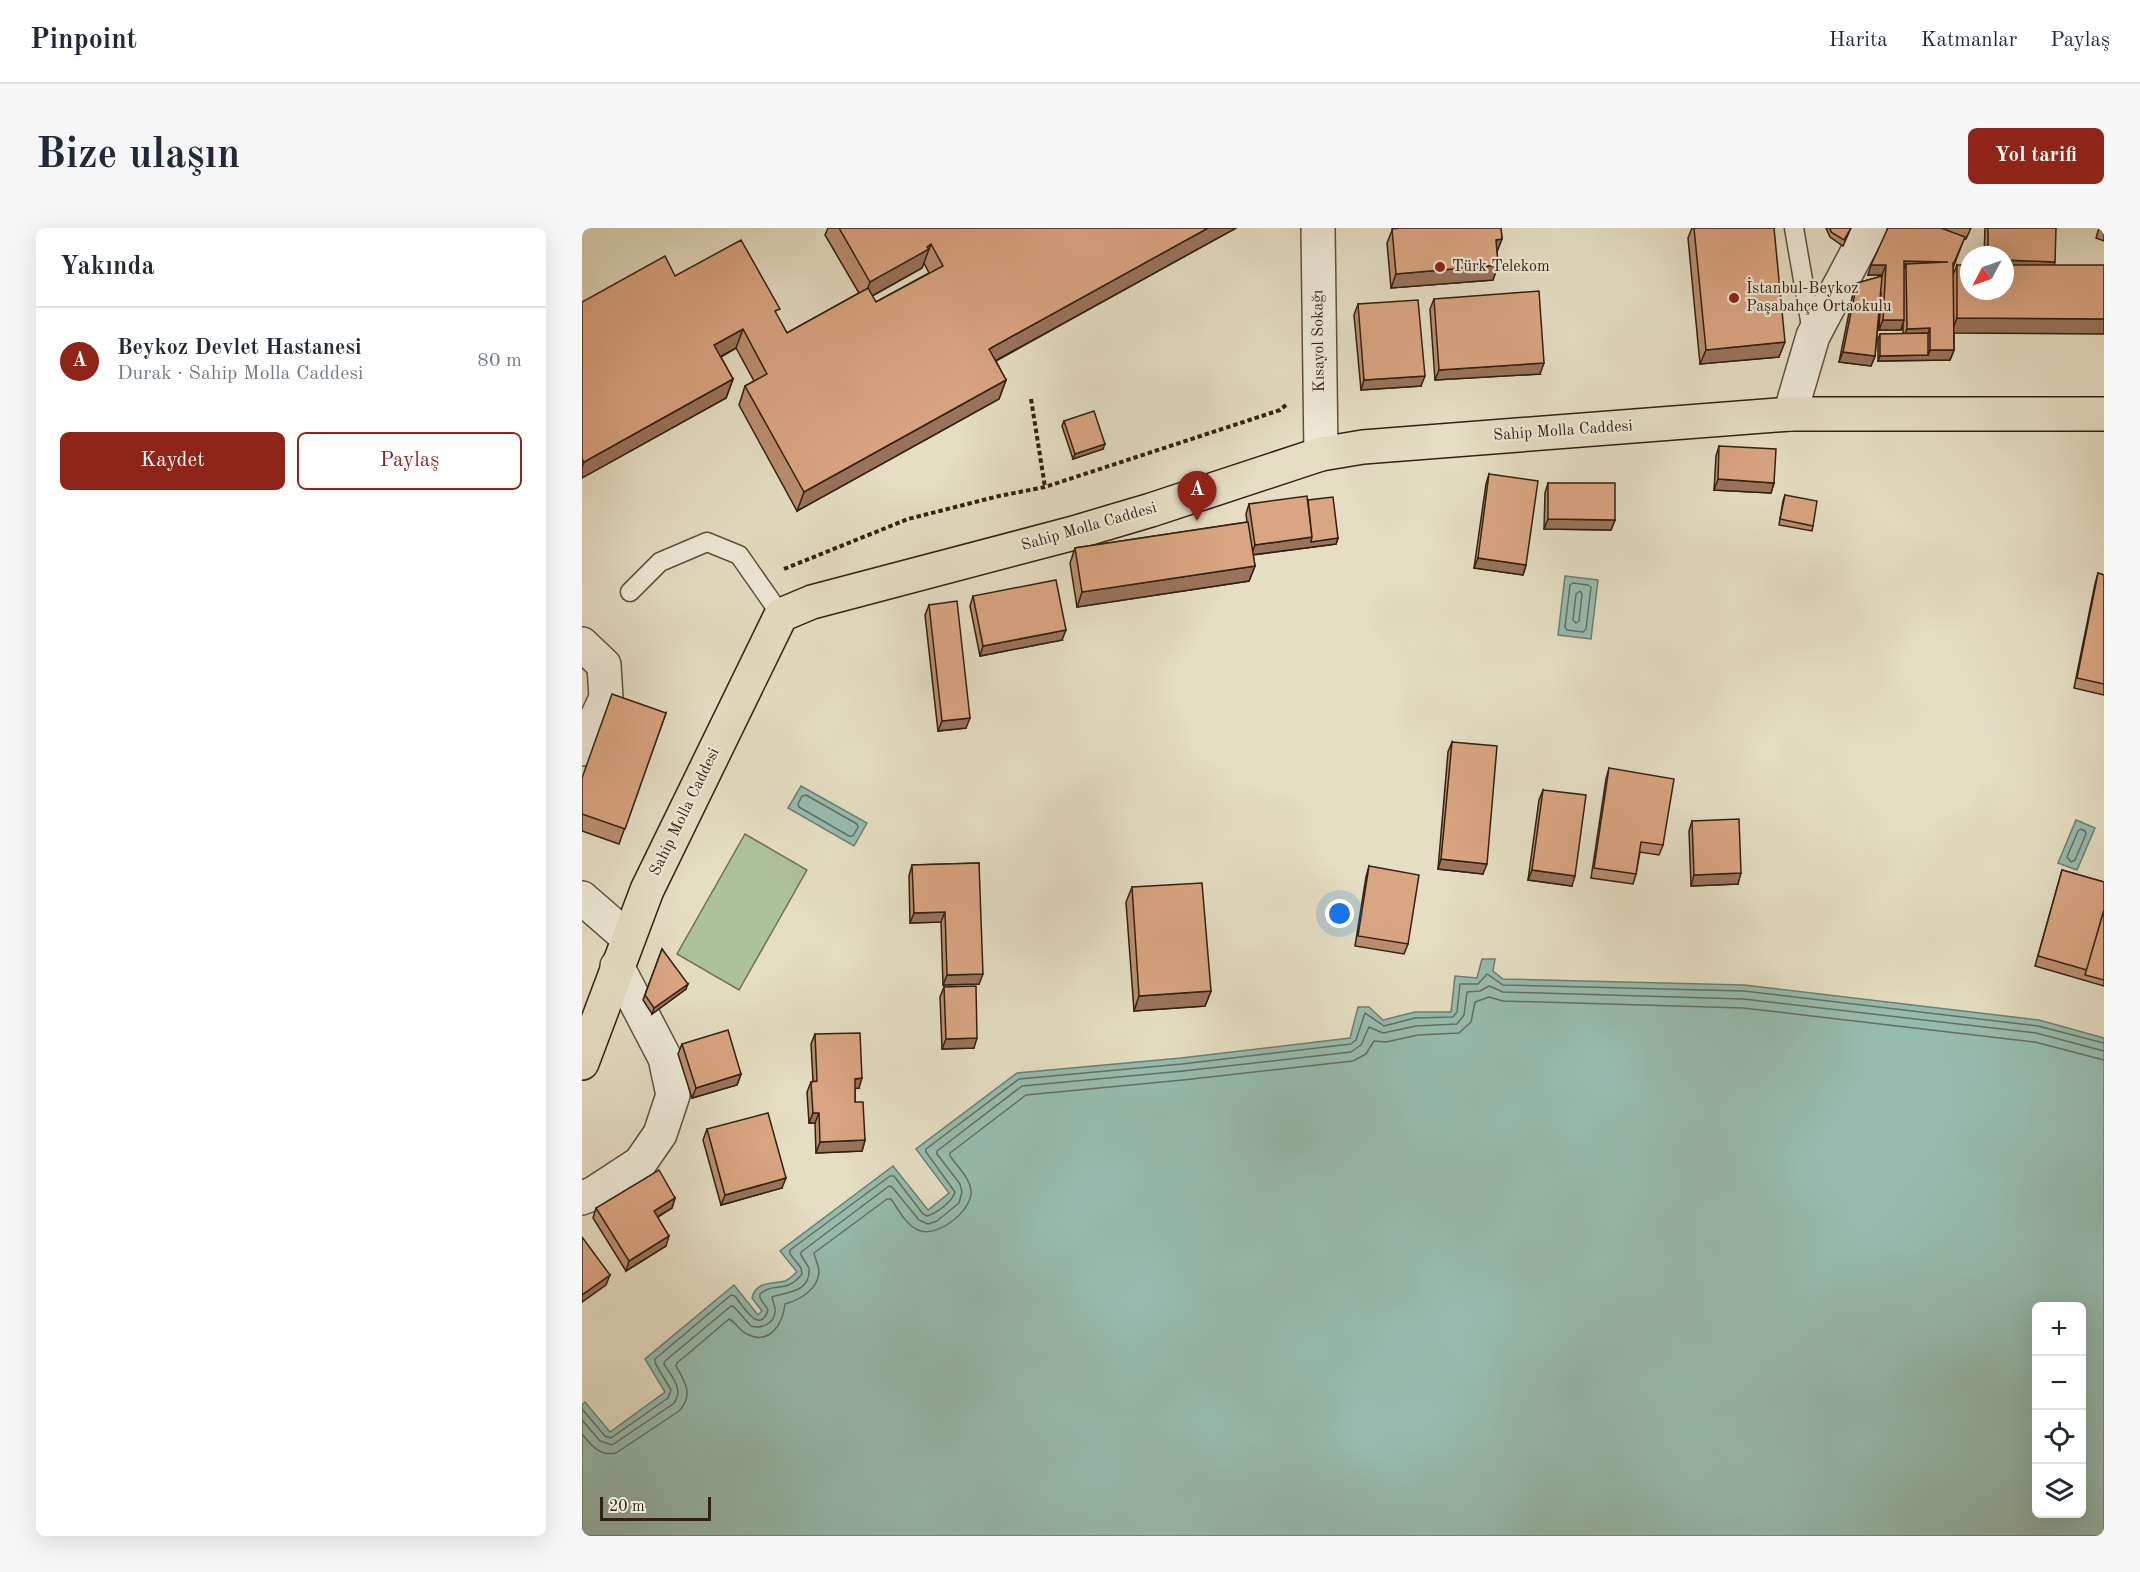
<!DOCTYPE html>
<html lang="tr">
<meta charset="utf-8">
<style>
:root{--surface:#fff;--page:#f6f6f7;--text:#1f2937;--muted:#747a83;--line:#e0e1e3;--accent:#8f2418}
body{margin:0;font-family:"Old Standard TT",serif;background:var(--page);color:var(--text)}
.controls{position:absolute;right:18px;bottom:18px;display:grid;overflow:hidden;border-radius:9px;box-shadow:0 6px 24px #0002}
.controls button{width:54px;height:54px;display:grid;place-items:center;padding:0;border:0;border-bottom:2px solid var(--line);background:var(--surface);color:var(--text);font:30px sans-serif}
.compass{position:absolute;left:1378px;top:18px;width:54px;height:54px;border-radius:50%;background:var(--surface);box-shadow:0 6px 24px #0002;rotate:229deg}
.scale{position:absolute;left:18px;bottom:15px;width:111px;box-sizing:border-box;padding-left:6px;border:3px solid #332012;border-top:0;font-size:16px;line-height:21px;white-space:nowrap;color:#332012;-webkit-text-stroke:4px #eeead8;paint-order:stroke}
.you{position:absolute;left:758px;top:686px;width:21px;height:21px;margin:-15px;border:4px solid #fff;border-radius:50%;background:#1a73e8;box-shadow:0 0 0 9px #1a73e833}
.badge{display:grid;place-items:center;width:39px;height:39px;border-radius:50%;background:var(--accent);color:#fff;font-size:20px;font-weight:700}
.pin{position:absolute;translate:-50% -50px;filter:drop-shadow(0 2px 3px #0008)}
.pin::after{content:'';position:absolute;top:32px;width:21px;height:18px;background:inherit;clip-path:polygon(0 0,100% 0,50% 100%)}
.list{margin:0;padding:0;list-style:none}
h2{display:flex;justify-content:space-between;align-items:center;height:78px;margin:0;padding:0 24px;font-size:26px}
h2 small{font-size:20px;font-weight:400;color:var(--muted)}
.list li{display:grid;grid-template-columns:39px 1fr auto;gap:18px;align-items:center;box-sizing:border-box;height:108px;padding:0 24px;border-top:2px solid var(--line)}
.list b{display:block;font-size:22px;white-space:nowrap}
.list p{margin:0;font-size:20px;white-space:nowrap;color:var(--muted)}
.list em{font-size:20px;font-style:normal;color:var(--muted)}
.actions{display:flex;gap:12px;padding:18px 24px}
.actions a{flex:1;padding:14px 0;border:2px solid var(--accent);border-radius:9px;text-align:center;font-size:21px;color:var(--accent)}
.actions .main{background:var(--accent);color:#fff}
.icon{flex:none;width:33px;height:33px;fill:none;stroke:currentColor;stroke-width:2;stroke-linecap:round;stroke-linejoin:round}
.map{position:relative;flex:none;width:1522px;height:1308px;overflow:hidden;border-radius:9px}
header{display:flex;align-items:center;gap:36px;box-sizing:border-box;height:84px;padding:0 30px;background:var(--surface);border-bottom:2px solid var(--line)}
header strong{font-size:28px}
nav{display:flex;gap:33px;margin-inline-start:auto;font-size:21px}
.intro{display:flex;align-items:center;justify-content:space-between;box-sizing:border-box;height:144px;padding:0 36px}
h1{margin:0;font-size:42px}
.button{padding:15px 27px;border-radius:9px;background:var(--accent);color:#fff;font-size:21px;font-weight:700}
main{display:flex;gap:36px;padding:0 36px}
aside{flex:1;background:var(--surface);border-radius:9px;box-shadow:0 6px 24px #0002}
.map>svg:first-child{display:block}
.green{fill:#aec299;stroke:#707156;stroke-width:1.5}
.water{fill:#96bcaf;stroke:#6e7e70;stroke-width:1.5;fill-rule:evenodd}
.lines{fill:none;stroke-linecap:round;stroke-linejoin:round}
.shore{stroke:#646e60;stroke-width:1.5}
.service-casing{stroke:#60503e;stroke-width:21}
.minor-casing{stroke:#60503e;stroke-width:36}
.primary-casing{stroke:#332012;stroke-width:36}
.path{stroke:#332012;stroke-width:4;stroke-dasharray:4.5 3;stroke-linecap:butt}
.service{stroke:#eeead8;stroke-width:18}
.minor{stroke:#eeead8;stroke-width:33}
.primary{stroke:#e5dec3;stroke-width:33}
.wall{fill:#bb8e70;stroke:#332012;stroke-width:1.5;fill-rule:evenodd}
.shaded-wall{fill:#99745b;stroke:#332012;stroke-width:1.5}
.building{fill:#daa582;stroke:#332012;stroke-width:1.5}
.poi-dot{fill:#8f2418;stroke:#eeead8;stroke-width:2}
.labels{text-anchor:middle;dominant-baseline:central;stroke-width:4.5;stroke-linejoin:round;paint-order:stroke}
.poi-label{font-size:16px;fill:#332012;stroke:#eeead8;text-anchor:start}
.street-label{font-size:16px;fill:#332012;stroke:#eeead8}
</style>
<header>
<strong>Pinpoint</strong>
<nav><a>Harita</a><a>Katmanlar</a><a>Paylaş</a></nav>
</header>
<div class="intro"><h1>Bize ulaşın</h1><a class="button">Yol tarifi</a></div>
<main>
<aside>
<h2>Yakında<small></small></h2>
<ul class="list">
<li><span class="badge">A</span><div><b>Beykoz Devlet Hastanesi</b><p>Durak · Sahip Molla Caddesi</p></div><em>80 m</em></li>
</ul>
<div class="actions"><a class="main">Kaydet</a><a>Paylaş</a></div>
</aside>
<div class="map">
<svg width="1522" height="1308" viewBox="0 0 1522 1308">
<rect width="100%" height="100%" fill="#e5dec3"/>
<filter id="stains"><feTurbulence type="fractalNoise" baseFrequency=".00333" numOctaves="4"/><feColorMatrix values="0 0 0 0 .2 0 0 0 0 .09 0 0 0 0 .02 0 0 0 .5 -.17"/></filter>
<radialGradient id="worn" r=".72"><stop offset=".6" stop-color="#630" stop-opacity="0"/><stop offset="1" stop-color="#630" stop-opacity=".3"/></radialGradient>
<path class="green" d="M163 606 225 642 157 762 95 726Z"/>
<g class="water">
<path d="M983 348 1016 352 1009 411 976 407Z"/>
<path d="M219 558 285 595 272 618 206 580Z"/>
<path d="M1494 592 1513 600 1495 642 1476 635Z"/>
<path d="M900 731H913L911 743 921 751 1162 757 1457 792 1522 810V1308H0V1177L3 1174 28 1204 83 1164 63 1131 152 1057 176 1087 180 1083 170 1070C174 1053 190 1056 203 1053 208 1051 211 1047 215 1044L198 1023 311 938 346 982 367 965 334 921 435 845 599 830 768 810 776 779H787L801 792 833 784H869L873 748 895 750ZM1500 1078V1286H1454V1078Z"/>
</g>
<g class="lines">
<g class="shore">
<path d="M991 355 1006 357 1009 359 1004 401 1001 404 985 402 983 399 988 357Z"/>
<path d="M998 363 1000 366 997 393 994 395 991 392 994 366Z"/>
<path d="M224 567 275 596 276 599 271 608H267L217 579 216 576 220 568Z"/>
<path d="M1499 601 1503 603 1504 606 1493 632 1489 634 1485 629 1496 603Z"/>
<path d="M0 1181 23 1208 29 1210 86 1170 89 1162 73 1135V1131L149 1067 153 1068C160 1077 178 1108 186 1082L178 1070V1066C193 1053 203 1067 220 1046L219 1040 208 1026V1022L308 948H312L341 986 345 988C355 985 370 974 373 964L344 924V921L437 851 600 836 769 816 774 812 783 785 802 798 833 790 871 789 875 784 878 756H896L905 746 921 757 1162 763 1456 798 1522 815"/>
<path d="M0 1192 18 1213 30 1217 91 1176C103 1162 90 1149 82 1136L83 1133 149 1078 152 1079 169 1098C179 1101 192 1096 193 1084 194 1078 190 1073 190 1069 206 1064 229 1064 227 1040L219 1027V1024L307 958 310 959 337 992 346 996 355 993 377 975 380 964 378 956 355 926V923L440 858 601 843 769 824 779 817 787 799 801 805 834 798 875 796 882 787 885 764 898 763 907 758 921 764 1161 771 1454 805 1522 823"/>
<path d="M0 1206C10 1218 17 1228 34 1225L97 1183C112 1167 103 1153 94 1138L95 1135 147 1091C154 1094 157 1103 165 1106 188 1118 201 1095 203 1076 217 1072 236 1062 237 1044 237 1037 233 1031 232 1025L305 971H309C316 981 324 997 336 1002 355 1011 391 982 389 963 388 950 375 938 368 928V925L444 867 601 852 771 833 784 826 792 813 804 814 836 807 877 805 889 794 893 774 907 769 921 773 1161 780 1453 814 1522 832"/>
</g>
<defs>
<g id="service">
<path d="M1212 0 1230 104"/>
<path d="M48 364 78 334 125 314 157 327 199 387"/>
</g>
<g id="minor">
<path d="M736 0 739 226"/>
<path d="M1208 186 1231 108 1288 0"/>
<path d="M0 416 22 437 24 470 0 521"/>
<path d="M0 670 46 710"/>
<path d="M0 970 12 965 58 935 78 906 91 867 83 830 35 738"/>
</g>
<path id="primary" d="M0 835 65 662 199 387 230 374 488 306 569 282 739 226 781 219 1208 186H1522"/>
</defs>
<use href="#service" class="service-casing"/>
<use href="#minor" class="minor-casing"/>
<use href="#primary" class="primary-casing"/>
<g class="path">
<path d="M449 171 463 259"/>
<path d="M202 341 326 291 417 268 463 259 698 182 704 177"/>
</g>
<use href="#service" class="service"/>
<use href="#minor" class="minor"/>
<use href="#primary" class="primary"/>
</g>
<g class="wall">
<path d="M246 0H654L414 133 424 152 417 171 215 283 157 177 163 158 172 153 154 120 139 129 151 151 144 170 0 250V74L93 48 195 88 205 105 277 65 243 7ZM342 35 347 45 294 74 290 68 340 40Z"/>
<path d="M811 0H919L920 11 915 23 916 37 911 52 809 60 805 15Z"/>
<path d="M1110 0H1192L1197 129 1118 136 1106 10Z"/>
<path d="M1244 0H1269L1261 18 1248 9Z"/>
<path d="M1306 0H1389L1384 11H1382L1371 40V47L1375 37 1387 63 1423 27H1402L1403 0H1474L1372 105V122L1368 132 1296 133V111L1298 106H1321V96L1319 102H1297L1299 64 1293 128 1289 138 1257 134 1271 65 1275 55 1300 48V47H1286Z"/>
<path d="M1517 0H1522V13L1514 10Z"/>
<path d="M852 71 958 146 853 152 848 81Z"/>
<path d="M776 76 839 158 779 162 772 87Z"/>
<path d="M482 193 521 221 491 231 480 198Z"/>
<path d="M1137 218 1192 255 1189 265 1132 262 1134 228Z"/>
<path d="M907 246 944 337 941 347 892 340 904 256Z"/>
<path d="M966 255 1033 292 1029 302 962 301 963 265Z"/>
<path d="M1203 267 1231 298 1230 303 1197 297 1201 273Z"/>
<path d="M726 272 756 310 754 316 671 327 673 338 667 353 495 379 488 335 493 320 665 294 664 286 667 276Z"/>
<path d="M1516 345 1522 347V467L1492 460 1513 356Z"/>
<path d="M391 368 480 412 398 428 388 378Z"/>
<path d="M347 377 384 500 356 503 343 387Z"/>
<path d="M84 485 37 616 0 603V550Z"/>
<path d="M870 514 901 646 856 641 866 524Z"/>
<path d="M1027 540 1081 617 1077 627 1058 624 1054 646 1051 656 1009 650 1024 551Z"/>
<path d="M961 562 990 658 946 652 957 572Z"/>
<path d="M1110 593 1156 656 1109 658 1107 603Z"/>
<path d="M397 635V756L361 757 359 694 328 695 327 648 330 637Z"/>
<path d="M787 638 826 716 822 726 773 718 784 649Z"/>
<path d="M1480 642 1522 654V758L1453 738Z"/>
<path d="M550 659 629 763 623 778 552 783 544 674Z"/>
<path d="M80 721 104 761 70 786 61 772Z"/>
<path d="M362 759 392 820 360 821 358 769Z"/>
<path d="M233 806 277 860H273V874L283 912 280 923 234 925 233 895H227L225 864 229 854 231 853 229 816Z"/>
<path d="M100 816 159 846 155 857 110 870 96 826Z"/>
<path d="M125 901 200 960 139 977 121 912Z"/>
<path d="M93 970 90 980 76 989 84 1018 44 1043 11 990 14 980Z"/>
</g>
<g class="shaded-wall">
<path d="M626 0H654L400 140 407 121Z"/>
<path d="M920 11 914 26V12Z"/>
<path d="M349 16 340 40 281 73 288 54Z"/>
<path d="M1423 32 1473 34 1470 44 1423 42Z"/>
<path d="M1322 33 1366 34 1324 36 1321 44Z"/>
<path d="M916 37 911 52 809 60 814 46Z"/>
<path d="M1289 37H1304L1300 47H1286Z"/>
<path d="M1375 90 1522 91V106L1369 105Z"/>
<path d="M1301 92H1322L1319 102H1297Z"/>
<path d="M1348 100 1344 111H1321L1325 101Z"/>
<path d="M161 101 154 120 125 136 132 117Z"/>
<path d="M1203 114 1197 129 1118 136 1124 122Z"/>
<path d="M1348 122H1372L1368 132 1296 133 1298 128 1346 127Z"/>
<path d="M1261 124 1293 128 1289 138 1257 134Z"/>
<path d="M962 135 958 146 853 152 857 142Z"/>
<path d="M843 148 839 158 779 162 782 152Z"/>
<path d="M151 151 144 170 0 250V239L2 234Z"/>
<path d="M424 152 417 171 215 283 222 264Z"/>
<path d="M523 216 521 221 491 231 493 226Z"/>
<path d="M1136 251 1192 255 1189 265 1132 262Z"/>
<path d="M966 291 1033 292 1029 302 962 301Z"/>
<path d="M730 309 756 310 754 316 669 327 673 317Z"/>
<path d="M896 330 944 337 941 347 892 340Z"/>
<path d="M673 338 667 353 495 379 500 364Z"/>
<path d="M484 402 480 412 398 428 401 418Z"/>
<path d="M388 490 384 500 356 503 360 493Z"/>
<path d="M859 631 905 636 901 646 856 641Z"/>
<path d="M950 642 993 648 990 658 946 652Z"/>
<path d="M1159 645 1156 656 1109 658 1112 647Z"/>
<path d="M363 684 359 694 328 695 332 685Z"/>
<path d="M401 746 397 756 361 757 365 747Z"/>
<path d="M106 756 104 761 70 786 72 780Z"/>
<path d="M629 763 623 778 552 783 557 768Z"/>
<path d="M395 810 392 820 360 821 364 811Z"/>
<path d="M159 846 155 857 110 870 114 860Z"/>
<path d="M280 850 277 860 269 861 273 851Z"/>
<path d="M231 885H237L233 895H227Z"/>
<path d="M283 912 280 923 234 925 238 914Z"/>
<path d="M204 950 200 960 139 977 143 967Z"/>
<path d="M93 970 90 980 68 993 72 983Z"/>
<path d="M87 1008 84 1018 44 1043 47 1033Z"/>
<path d="M28 1047 24 1057 0 1074V1067Z"/>
</g>
<g class="building">
<path d="M257 0H626L407 121 424 152 222 264 163 158 185 146 161 101 132 117 151 151 2 234 0 231V74L83 28 93 48 159 12 198 81 193 83 205 105 286 60 294 74 361 38 349 16 345 19 347 21 288 54Z"/>
<path d="M818 0H919L920 11 914 12 916 37 814 46 810 1Z"/>
<path d="M1112 0H1192L1203 114 1124 122Z"/>
<path d="M1248 0H1269L1262 12 1249 4Z"/>
<path d="M1306 0H1359L1383 9 1372 35H1371L1372 122H1348V100L1325 101 1324 36 1366 34 1322 33V92H1301L1304 37H1289Z"/>
<path d="M1406 0H1474L1473 34 1423 32V27H1406Z"/>
<path d="M1375 37H1387V63H1423V37H1522V91L1375 90Z"/>
<path d="M1300 48 1293 128 1261 124 1275 55Z"/>
<path d="M957 63 962 135 857 142 852 71Z"/>
<path d="M836 72 843 148 782 152 776 76Z"/>
<path d="M1346 105V127L1298 128V106Z"/>
<path d="M512 183 523 216 493 226 482 193Z"/>
<path d="M1137 218 1194 221 1192 255 1136 251Z"/>
<path d="M907 246 956 253 944 337 896 330Z"/>
<path d="M966 255H1033V292L966 291Z"/>
<path d="M1203 267 1235 273 1231 298 1198 291Z"/>
<path d="M725 268 730 309 673 317 667 276Z"/>
<path d="M751 269 756 310 729 314 730 309 726 272Z"/>
<path d="M666 294 673 338 500 364 493 320Z"/>
<path d="M1516 345 1522 347V456L1495 450Z"/>
<path d="M474 352 484 402 401 418 391 368Z"/>
<path d="M375 373 388 490 360 493 347 377Z"/>
<path d="M30 466 84 485 43 601 0 586V550Z"/>
<path d="M870 514 915 518 905 636 859 631Z"/>
<path d="M1027 540 1092 551 1081 617 1059 614 1054 646 1012 640Z"/>
<path d="M961 562 1004 567 993 648 950 642Z"/>
<path d="M1157 591 1159 645 1112 647 1110 593Z"/>
<path d="M397 635 401 746 365 747 363 684 332 685 330 637Z"/>
<path d="M787 638 837 647 826 716 776 708Z"/>
<path d="M1480 642 1522 654V682L1505 742 1456 728Z"/>
<path d="M620 655 629 763 557 768 550 659Z"/>
<path d="M1522 682V752L1503 747Z"/>
<path d="M80 721 106 756 72 780 63 767Z"/>
<path d="M394 758 395 810 364 811 362 759Z"/>
<path d="M146 802 159 846 114 860 100 816Z"/>
<path d="M278 805 280 850 273 851V874H281L283 912 238 914 237 885H231L229 854 235 853 233 806Z"/>
<path d="M186 885 204 950 143 967 125 901Z"/>
<path d="M77 942 93 970 72 983 87 1008 47 1033 14 980Z"/>
<path d="M0 1009 28 1047 0 1067Z"/>
</g>
<g class="poi-dot">
<circle cx="858" cy="39" r="6"/>
<circle cx="1152" cy="70" r="6"/>
</g>
<g class="labels">
<g class="poi-label">
<text x="870" y="39">Türk Telekom</text>
<text x="1164" y="61">İstanbul-Beykoz<tspan x="1164" dy="18">Paşabahçe Ortaokulu</tspan></text>
</g>
<g class="street-label">
<text transform="translate(737 113) rotate(-91)">Kısayol Sokağı</text>
<text transform="translate(981 203) rotate(-4)">Sahip Molla Caddesi</text>
<text transform="translate(507 299) rotate(-16)">Sahip Molla Caddesi</text>
<text transform="translate(103 584) rotate(-64)">Sahip Molla Caddesi</text>
</g>
</g>
<rect width="100%" height="100%" filter="url(#stains)"/>
<rect width="100%" height="100%" fill="url(#worn)"/>
</svg>
<div class="controls">
<button>+</button>
<button>−</button>
<button><svg class="icon" aria-label="locate" viewBox="0 0 24 24"><circle cx="12" cy="12" r="6"/><path d="M12 2v4M12 18v4M2 12h4M18 12h4"/></svg></button>
<button><svg class="icon" aria-label="layers" viewBox="0 0 24 24"><path d="M12 4l9 5-9 5-9-5zM3 14l9 5 9-5"/></svg></button>
</div>
<svg class="compass" viewBox="-18 -18 36 36"><path d="M0-13l5 13h-10z" fill="#e53935"/><path d="M0 13l5-13h-10z" fill="#747a83"/></svg>
<div class="scale">20 m</div>
<div class="you"></div>
<div class="pin badge" style="left:615px;top:293px">A</div>
</div>
</main>
